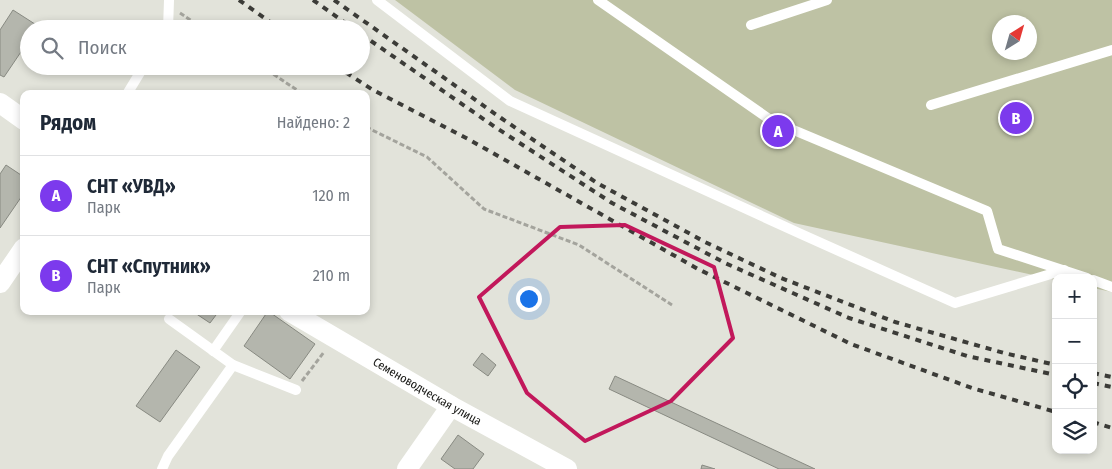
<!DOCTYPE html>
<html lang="ru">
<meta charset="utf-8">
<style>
:root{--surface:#fff;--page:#f6f6f7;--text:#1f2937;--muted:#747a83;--line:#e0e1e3;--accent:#7c3aed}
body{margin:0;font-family:"Fira Sans Condensed",sans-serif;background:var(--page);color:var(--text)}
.controls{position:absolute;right:15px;bottom:15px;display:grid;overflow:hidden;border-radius:10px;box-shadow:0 2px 8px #0003}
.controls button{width:45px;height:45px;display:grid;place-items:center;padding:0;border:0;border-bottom:1px solid var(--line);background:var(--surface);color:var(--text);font:25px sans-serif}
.compass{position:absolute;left:992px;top:15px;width:45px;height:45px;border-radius:50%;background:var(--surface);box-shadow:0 2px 8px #0003;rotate:37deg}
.you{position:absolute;left:528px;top:298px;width:18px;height:18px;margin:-12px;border:4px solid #fff;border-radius:50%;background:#1a73e8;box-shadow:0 0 0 8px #1a73e833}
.badge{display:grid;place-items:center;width:32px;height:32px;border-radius:50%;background:var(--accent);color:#fff;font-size:16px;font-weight:700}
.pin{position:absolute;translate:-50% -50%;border:2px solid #fff;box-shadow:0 1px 5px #0006}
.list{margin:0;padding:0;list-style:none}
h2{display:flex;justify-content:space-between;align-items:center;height:65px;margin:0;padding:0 20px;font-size:21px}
h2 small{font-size:16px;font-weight:400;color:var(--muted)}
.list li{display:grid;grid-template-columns:32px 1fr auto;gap:15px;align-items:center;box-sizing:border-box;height:80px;padding:0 20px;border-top:1px solid var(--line)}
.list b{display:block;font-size:19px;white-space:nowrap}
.list p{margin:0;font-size:16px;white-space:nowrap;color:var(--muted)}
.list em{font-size:16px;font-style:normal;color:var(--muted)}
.icon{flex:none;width:28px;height:28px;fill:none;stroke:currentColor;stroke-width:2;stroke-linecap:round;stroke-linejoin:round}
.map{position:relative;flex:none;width:1112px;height:469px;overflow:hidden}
.search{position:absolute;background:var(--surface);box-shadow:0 2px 8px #0003;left:20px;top:20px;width:350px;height:55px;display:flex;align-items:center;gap:12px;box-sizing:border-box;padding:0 18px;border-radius:28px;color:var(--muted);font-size:19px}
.panel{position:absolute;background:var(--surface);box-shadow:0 2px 8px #0003;left:20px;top:90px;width:350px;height:225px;border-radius:10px}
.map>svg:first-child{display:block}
.green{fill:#bec2a4;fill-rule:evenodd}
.building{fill:#b4b6ad;stroke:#888a82}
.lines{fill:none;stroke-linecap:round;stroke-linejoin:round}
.path{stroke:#a4a49d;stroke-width:3;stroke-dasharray:5 2.5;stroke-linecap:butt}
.lane{stroke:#fff;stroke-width:10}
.street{stroke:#fff;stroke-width:20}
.rail{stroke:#3c3c38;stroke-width:4;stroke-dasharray:6 6;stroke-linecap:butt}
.marked{fill:none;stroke:#c2185b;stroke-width:4;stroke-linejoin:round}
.labels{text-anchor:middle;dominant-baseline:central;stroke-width:5;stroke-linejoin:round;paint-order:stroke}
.street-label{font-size:12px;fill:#171714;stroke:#eff0e7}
</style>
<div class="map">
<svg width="1112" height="469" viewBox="0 0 1112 469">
<rect width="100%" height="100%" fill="#e2e3da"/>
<path class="green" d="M395 0H1112V292L1093 288V278H1056V280L794 223 515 90ZM1000 22H1030V52H1000Z"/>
<g class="building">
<path d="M13 10 38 26 36 29H29V40L4 77 0 75V30Z"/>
<path d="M6 165 24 177V193L0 228V174Z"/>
<path d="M192 311H219L210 323Z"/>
<path d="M268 311 315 344 290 379 244 346Z"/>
<path d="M176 350 200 367 160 422 136 406Z"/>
<path d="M482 353 496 365 488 376 473 365Z"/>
<path d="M615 376 815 469H779L609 389Z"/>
<path d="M458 435 484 454 473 469H455L441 459Z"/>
<path d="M702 465 715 469H701Z"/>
</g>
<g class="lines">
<g class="path">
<path d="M180 13 204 29"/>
<path d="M261 66 303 94"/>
<path d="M366 127 427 157 484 209 579 245 672 305"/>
<path d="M302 381 324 352"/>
</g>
<g class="lane">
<path d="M377 0 510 101 801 234 955 303 1064 270"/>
<path d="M598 0 772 121 987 211 998 249 1087 278"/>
<path d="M751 25 827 0"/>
<path d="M168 29 169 0"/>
<path d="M127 94 144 66"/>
<path d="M931 105 1112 50"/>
<path d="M1093 280 1112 287"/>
<path d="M169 319 233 365 296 390"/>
<path d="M213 351 241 311"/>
<path d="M162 469 168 456 233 365"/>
</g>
<g class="street">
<path d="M0 103 24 120"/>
<path d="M0 283 24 248"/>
<path id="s1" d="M289 311 451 406 567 469"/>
<path d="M407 469 451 406"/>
</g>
<g class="rail">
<path d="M239 0 280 29"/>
<path d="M313 0 354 29"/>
<path d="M334 0 501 118 597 183 705 242 781 278 895 322 1004 353 1056 365"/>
<path d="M361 34 495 127 612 203 725 263 849 318 967 356 1056 375"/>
<path d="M336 66 373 90 468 139 698 269 851 344 972 388 1056 412"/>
<path d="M1093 373 1112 377"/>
<path d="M1093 383 1112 387"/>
<path d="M1093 422 1112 428"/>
</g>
</g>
<path class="marked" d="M625 225 714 267 733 338 671 401 585 441 527 393 479 297 560 227Z"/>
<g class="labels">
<g class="street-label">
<text stroke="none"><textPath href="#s1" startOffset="160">Семеноводческая улица</textPath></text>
</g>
</g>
</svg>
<div class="controls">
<button>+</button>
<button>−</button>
<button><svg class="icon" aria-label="locate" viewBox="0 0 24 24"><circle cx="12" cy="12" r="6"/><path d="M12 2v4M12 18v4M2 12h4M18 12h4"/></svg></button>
<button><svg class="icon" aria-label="layers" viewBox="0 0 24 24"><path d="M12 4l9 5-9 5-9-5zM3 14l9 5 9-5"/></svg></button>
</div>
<svg class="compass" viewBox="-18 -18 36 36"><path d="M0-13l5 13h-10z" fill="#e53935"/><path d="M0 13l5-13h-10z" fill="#747a83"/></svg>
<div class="you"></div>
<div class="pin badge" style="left:778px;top:131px">A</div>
<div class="pin badge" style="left:1016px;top:118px">B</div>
<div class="search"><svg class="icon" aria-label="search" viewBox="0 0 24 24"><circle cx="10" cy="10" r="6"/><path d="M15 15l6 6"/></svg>Поиск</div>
<section class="panel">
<h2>Рядом<small>Найдено: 2</small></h2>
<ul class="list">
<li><span class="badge">A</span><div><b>СНТ «УВД»</b><p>Парк</p></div><em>120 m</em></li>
<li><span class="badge">B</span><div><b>СНТ «Спутник»</b><p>Парк</p></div><em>210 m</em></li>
</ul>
</section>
</div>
